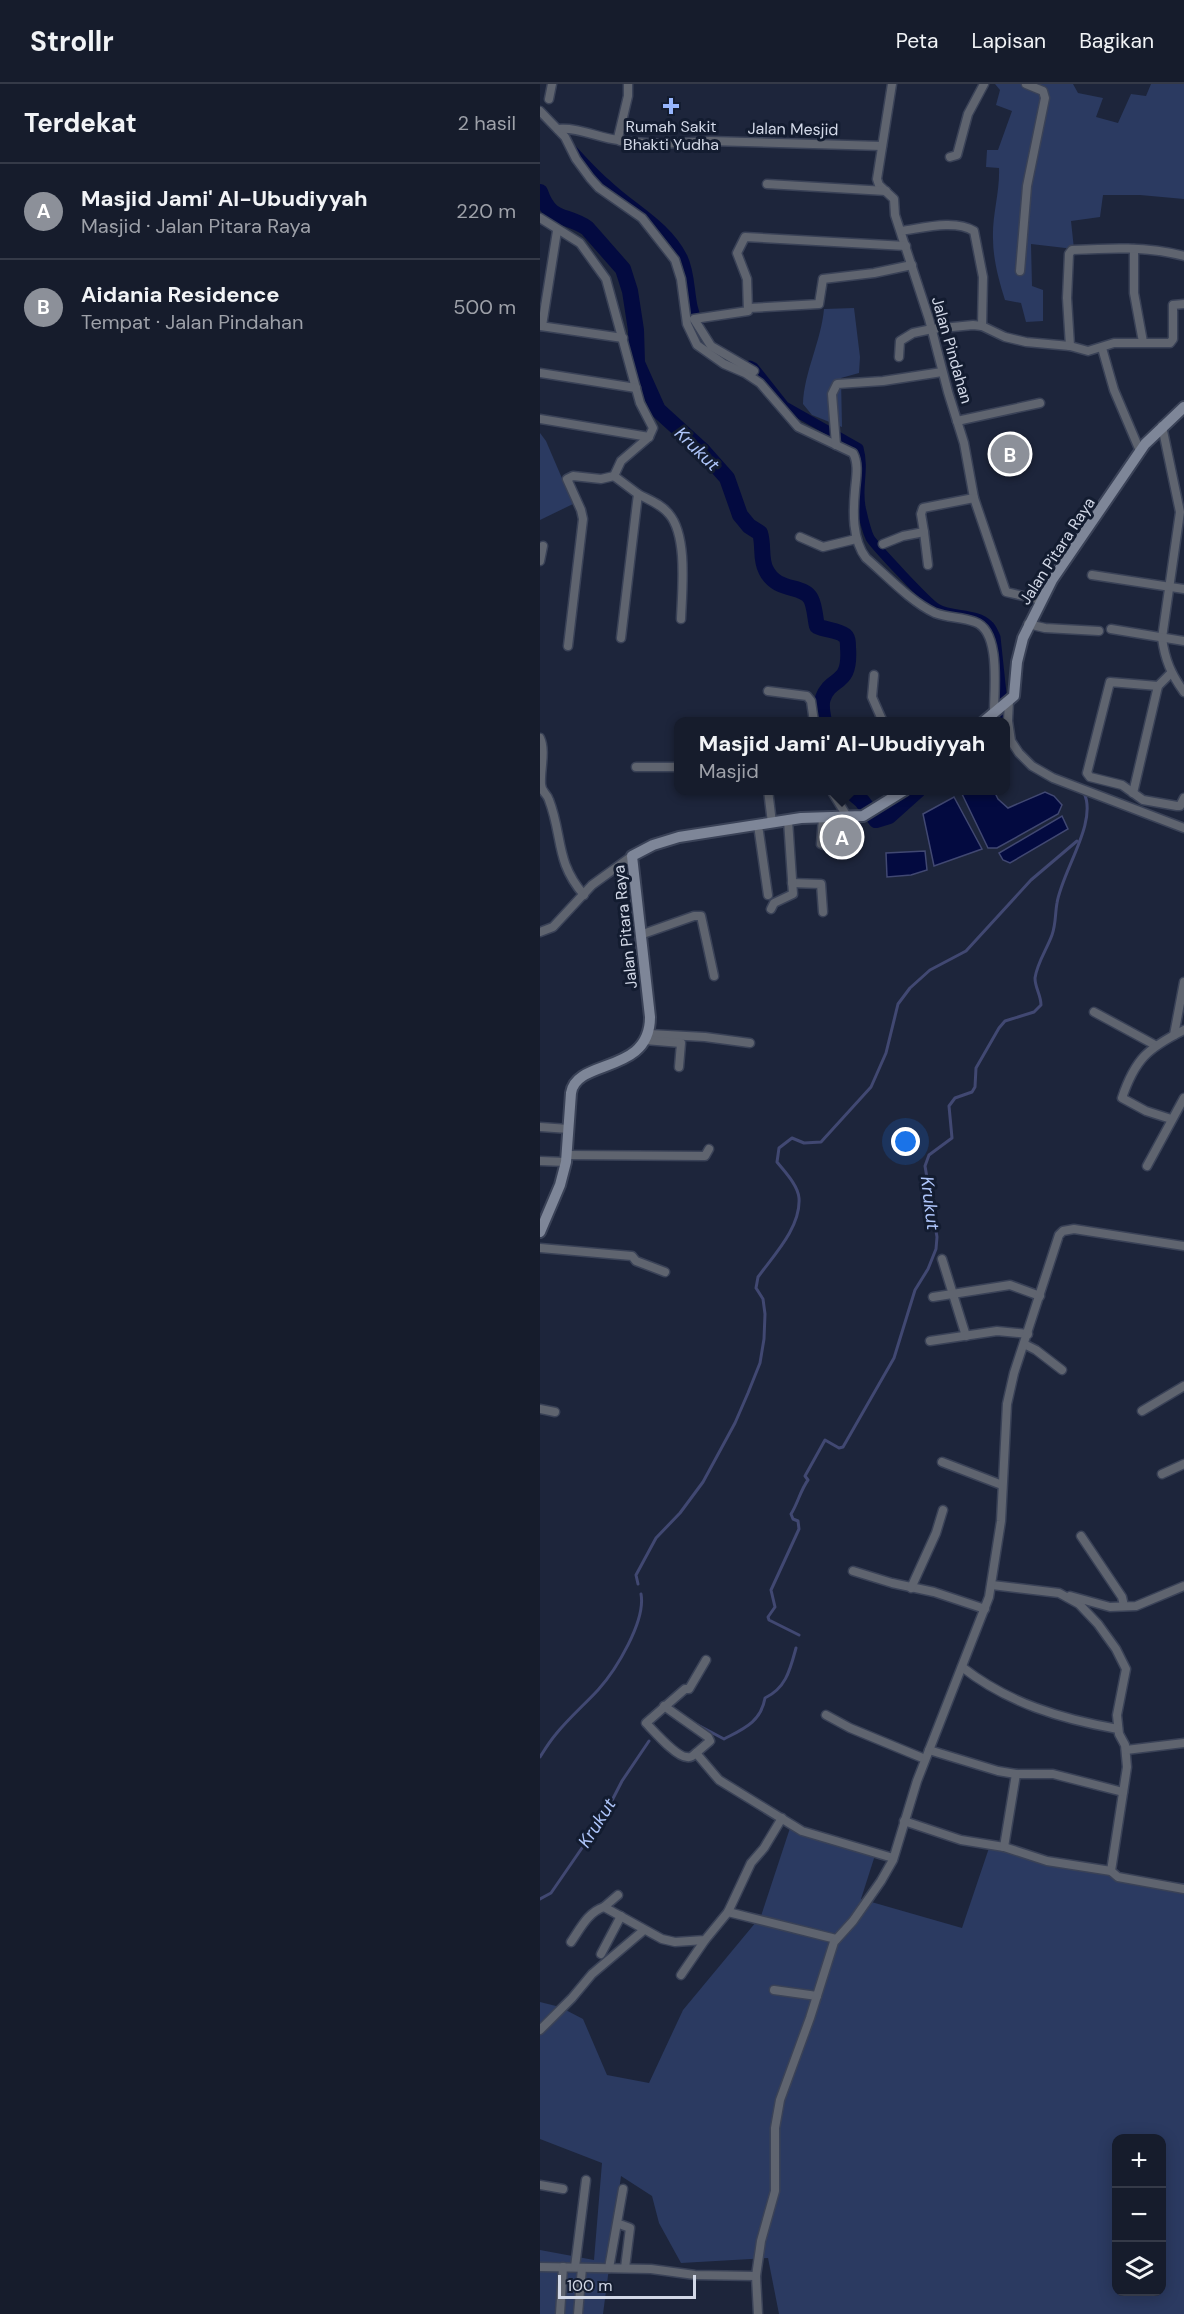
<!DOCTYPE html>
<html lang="id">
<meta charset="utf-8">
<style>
:root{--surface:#161c2c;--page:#1f2534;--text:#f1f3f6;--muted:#9ea1a9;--line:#353a48;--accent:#8c9099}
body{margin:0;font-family:"DM Sans",sans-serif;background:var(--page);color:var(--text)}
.controls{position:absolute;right:18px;bottom:18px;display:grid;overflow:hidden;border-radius:12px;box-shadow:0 3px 15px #0003}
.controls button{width:54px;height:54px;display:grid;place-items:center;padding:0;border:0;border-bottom:2px solid var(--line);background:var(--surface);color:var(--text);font:30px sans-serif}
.scale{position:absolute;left:18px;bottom:15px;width:138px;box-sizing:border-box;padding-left:6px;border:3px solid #d2d8e7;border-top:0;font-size:16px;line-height:21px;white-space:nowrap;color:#d2d8e7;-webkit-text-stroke:4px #131c30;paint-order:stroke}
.you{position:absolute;left:366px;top:1058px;width:21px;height:21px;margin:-15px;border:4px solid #fff;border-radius:50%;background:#1a73e8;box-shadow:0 0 0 9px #1a73e833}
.badge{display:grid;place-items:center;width:39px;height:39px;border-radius:50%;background:var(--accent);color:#fff;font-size:20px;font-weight:700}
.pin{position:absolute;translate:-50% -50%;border:3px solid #fff;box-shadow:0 2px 6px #0006}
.popup{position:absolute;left:134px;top:633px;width:336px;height:78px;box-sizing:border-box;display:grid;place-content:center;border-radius:12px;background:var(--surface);filter:drop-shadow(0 2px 4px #0005);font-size:20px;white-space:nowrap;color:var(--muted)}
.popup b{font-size:22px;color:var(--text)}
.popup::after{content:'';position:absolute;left:50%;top:100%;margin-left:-12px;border:12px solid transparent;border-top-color:var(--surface)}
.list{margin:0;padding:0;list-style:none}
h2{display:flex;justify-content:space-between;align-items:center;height:78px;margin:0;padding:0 24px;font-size:26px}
h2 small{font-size:20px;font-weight:400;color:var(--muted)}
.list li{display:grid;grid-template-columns:39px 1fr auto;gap:18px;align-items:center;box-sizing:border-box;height:96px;padding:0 24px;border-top:2px solid var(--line)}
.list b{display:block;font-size:22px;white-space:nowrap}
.list p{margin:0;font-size:20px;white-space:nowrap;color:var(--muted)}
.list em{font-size:20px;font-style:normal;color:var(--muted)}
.icon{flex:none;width:33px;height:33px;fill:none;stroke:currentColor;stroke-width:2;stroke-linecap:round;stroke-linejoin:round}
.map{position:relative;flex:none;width:644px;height:2230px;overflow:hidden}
header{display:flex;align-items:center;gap:36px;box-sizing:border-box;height:84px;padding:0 30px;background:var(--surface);border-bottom:2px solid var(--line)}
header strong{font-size:28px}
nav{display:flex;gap:33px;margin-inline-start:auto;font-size:21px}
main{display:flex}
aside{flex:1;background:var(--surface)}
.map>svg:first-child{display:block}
.green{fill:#2b3a61;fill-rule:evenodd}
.water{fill:#030a40;stroke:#414872;stroke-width:1.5}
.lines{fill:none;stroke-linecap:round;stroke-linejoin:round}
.stream{stroke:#414872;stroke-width:3}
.canal{stroke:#030a40;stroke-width:9}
.river{stroke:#030a40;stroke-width:16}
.minor-casing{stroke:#3a4257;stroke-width:11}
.secondary-casing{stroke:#3a4257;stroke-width:14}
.minor{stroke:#5f646f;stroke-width:8}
.secondary{stroke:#7e8698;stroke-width:10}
.poi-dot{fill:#97b6fd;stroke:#131c30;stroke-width:2}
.labels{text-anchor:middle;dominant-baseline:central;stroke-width:6;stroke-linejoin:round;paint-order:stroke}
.poi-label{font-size:16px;fill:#d2d8e7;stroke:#131c30}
.street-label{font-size:16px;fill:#d2d8e7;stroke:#131c30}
.water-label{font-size:18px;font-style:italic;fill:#aec5fa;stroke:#131c30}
</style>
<header>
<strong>Strollr</strong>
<nav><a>Peta</a><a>Lapisan</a><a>Bagikan</a></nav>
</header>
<main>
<aside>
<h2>Terdekat<small>2 hasil</small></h2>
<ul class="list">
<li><span class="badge">A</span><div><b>Masjid Jami' Al-Ubudiyyah</b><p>Masjid · Jalan Pitara Raya</p></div><em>220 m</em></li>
<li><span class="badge">B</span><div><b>Aidania Residence</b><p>Tempat · Jalan Pindahan</p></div><em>500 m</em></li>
</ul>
</aside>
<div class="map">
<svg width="644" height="2230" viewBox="0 0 644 2230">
<rect width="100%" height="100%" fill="#1d253b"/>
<g class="green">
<path d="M455 0H533L538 9 563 14 556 33 578 39 591 10 606 12 611 0H644V115L600 111H563L560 133 531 137 534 165 491 160 492 202 503 206V237L486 238 481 219 465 216C459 197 453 175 453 155 452 131 460 108 459 84L446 83 447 66H458L472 27 456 21 460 6Z"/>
<path d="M314 224 320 273 319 289 301 294 302 343 272 331 263 320C264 288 281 258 284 225Z"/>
<path d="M0 349 6 357 33 420 0 436Z"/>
<path d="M251 1741 337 1765 321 1815 422 1844 450 1761 611 1797 644 1799V2230H239L228 2174 141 2179 119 2139 112 2112 81 2092 63 2230H0V2166L54 2176 62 2079 0 2055V1918L20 1923 43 1935 67 1991 109 1999 143 1926 221 1832ZM576 2054H622V2208H576Z"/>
</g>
<g class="water">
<path d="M430 707H454L458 715 468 724 505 708 514 712 522 721 518 730 457 764H448L422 710Z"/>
<path d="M414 713 442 765 394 782 383 730Z"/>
<path d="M522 732 528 745 470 779 463 776 459 769Z"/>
<path d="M385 767 387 786 371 791 347 793 346 769Z"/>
</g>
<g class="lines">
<g class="stream">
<path d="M98 1500 96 1491 116 1454 140 1429 163 1398 195 1339 208 1309 220 1279 224 1255 225 1230 223 1215 216 1204 218 1193C234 1171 261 1143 259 1114 258 1101 244 1087 237 1078L239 1064 252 1054 264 1059 281 1058 331 1003 346 969 358 920 370 904 390 886 426 867 491 796 537 757"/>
<path d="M259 1551 229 1536 228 1533 235 1523 231 1506 259 1445 258 1437 253 1435 251 1430C258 1419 260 1407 268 1396L265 1392 285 1356 299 1364 303 1363 354 1274 375 1206 388 1185 396 1165 397 1153 385 1082 389 1071 412 1054 409 1022 415 1014 432 1008 435 1003 436 984 459 944 465 937 494 928 501 921C501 911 495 904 495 894 497 879 507 865 512 851 516 840 515 830 517 819 522 787 558 738 544 709"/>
<path d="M154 1639 184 1655C203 1645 221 1638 225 1614 246 1604 250 1586 256 1564"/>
<path d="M0 1673C5 1665 10 1657 16 1650 29 1634 44 1621 58 1606 76 1586 106 1537 101 1510"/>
<path d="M0 1815 11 1809 64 1732 82 1697 109 1657"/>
</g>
<g class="canal">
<path d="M31 64C43 76 54 89 67 100 93 125 126 140 143 173 153 194 148 219 159 239"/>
<path d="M210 281 214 283 245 322 319 364C325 386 317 401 321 423 323 432 326 446 330 454 335 462 389 520 397 524 412 533 436 528 449 541 452 543 454 549 456 553L465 638"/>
</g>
<g class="river">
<path d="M0 108C11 139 25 129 47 144L83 185 90 207 96 246 97 279 118 326 163 367 187 394 200 431 209 442 220 449C224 461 220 475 226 486 237 509 264 500 271 515 275 523 275 534 277 542 285 546 298 546 304 551 308 553 308 559 308 563 311 604 291 591 283 614 280 622 283 630 284 638"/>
<path d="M456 638 464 632"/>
<path d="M309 706 322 717 336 736 349 732 378 706"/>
</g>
<defs>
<g id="minor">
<path d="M88 0V12L78 54 80 57 121 60 170 57 342 62"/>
<path d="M352 0 337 95 339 101 354 115 355 131 389 235 408 308 424 359 434 414 466 508 501 516"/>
<path d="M9 15 12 0"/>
<path d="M0 27 25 53 36 75 50 94 59 104 102 134 135 176 141 195 147 240 157 261 184 280 205 289 220 299 258 343 313 369C319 380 316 394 315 406 313 428 312 456 326 474 346 491 371 518 395 529 408 534 422 533 435 538 461 547 454 605 454 628"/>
<path d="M18 45C38 43 59 54 78 56"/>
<path d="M410 73 417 71 428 30 444 0"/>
<path d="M227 100 346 107"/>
<path d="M0 134 40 159 66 195 100 319 113 344 109 353 81 377 74 392 61 395 33 392 27 395 41 426 43 435 28 562"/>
<path d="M361 147C383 144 415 135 434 147L443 193 442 242"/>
<path d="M594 165V209L603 258"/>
<path d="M480 187 487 102 505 14 503 7 486 0"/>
<path d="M209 224 279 220 283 195 334 189 372 181"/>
<path d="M0 242 83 254"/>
<path d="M2 242 17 147"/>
<path d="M530 262 527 214 529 170 532 166C568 164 608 162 644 172"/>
<path d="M562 264 574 306 600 367"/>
<path d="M359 273 360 257 373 249 392 245 433 241 442 242 465 253 486 258 530 262 548 267 574 259H630L633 255V221L644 220"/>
<path d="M214 287 171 262 154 235 208 227 207 195 197 169 205 153 366 162"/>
<path d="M0 289 96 304"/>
<path d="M0 335 109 353"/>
<path d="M417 337 500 319"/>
<path d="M622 342 640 428 622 554C625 576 631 590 644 608"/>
<path d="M296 361 292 310 297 300 343 297 402 288"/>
<path d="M74 392 98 410 81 554"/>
<path d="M98 410C109 416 121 420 129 430 148 452 142 507 141 535"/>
<path d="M384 448 388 481"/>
<path d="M260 453 283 463 316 455"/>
<path d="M343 460 363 452 384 448 381 430 383 424 434 414"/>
<path d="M0 477 3 462"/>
<path d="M552 491 644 505"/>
<path d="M488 540 505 544 559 547"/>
<path d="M571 545 644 557"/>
<path d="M334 591 332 613 343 638"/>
<path d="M618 602 570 598 547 689 550 693 582 701 603 716 637 722H640L644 714"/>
<path d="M228 607 267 612 271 617 274 638"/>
<path d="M469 616 468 637 471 657 479 669 492 682 513 694 644 744"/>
<path d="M0 654C6 667 0 686 1 700 1 708 7 709 9 716 23 752 15 778 44 811"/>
<path d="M96 683H138"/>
<path d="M228 706 232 739"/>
<path d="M291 706 308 734"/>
<path d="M593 709 618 602 631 589"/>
<path d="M283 734 281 760 293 764"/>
<path d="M218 741 228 811"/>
<path d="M252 799 281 800 283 828"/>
<path d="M231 825 234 819 253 810 248 736"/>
<path d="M0 848 13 843 52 801 92 772"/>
<path d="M100 851 154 832H161L174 892"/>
<path d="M554 928 615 961"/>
<path d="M109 950 165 953 210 959"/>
<path d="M634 951 644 898"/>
<path d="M105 956 141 959 139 983"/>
<path d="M631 1035 606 1027 582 1014C595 975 608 964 644 946"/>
<path d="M0 1043 29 1045"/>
<path d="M27 1071 165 1072 169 1065"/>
<path d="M0 1077 26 1078"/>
<path d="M607 1082 644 1014"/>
<path d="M0 1164 92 1172 96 1177 125 1188"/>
<path d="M402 1175 426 1252"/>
<path d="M393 1213 470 1201 500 1212"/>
<path d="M390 1257 457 1247 488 1250"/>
<path d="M484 1260 496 1266 522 1286"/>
<path d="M0 1325 15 1328"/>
<path d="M602 1327 644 1302"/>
<path d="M402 1378 462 1401"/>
<path d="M622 1390 644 1380"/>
<path d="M541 1452 582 1513 584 1522"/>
<path d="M313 1487 352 1499 394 1508 445 1525"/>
<path d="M452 1501 519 1509 539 1520 558 1540 576 1565 586 1585 577 1631 579 1650 585 1661 587 1683 571 1787 578 1793 644 1805"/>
<path d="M371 1504 396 1449 403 1426"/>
<path d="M530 1512 570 1523 596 1522 644 1502"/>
<path d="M422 1583C468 1619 521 1635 578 1645"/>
<path d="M124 1622 168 1653 170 1657 156 1669 179 1696 262 1747 353 1774"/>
<path d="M286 1631 310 1644 385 1675"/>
<path d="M389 1666 458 1687 476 1690H513L583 1708"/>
<path d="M586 1666 644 1659"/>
<path d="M156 1669C154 1671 150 1674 147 1673 136 1673 114 1647 106 1639L145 1605H149L166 1576"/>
<path d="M364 1737 421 1756 464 1763 507 1777 571 1787"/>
<path d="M464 1763 476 1690"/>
<path d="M64 1823 78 1811"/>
<path d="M188 1828 296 1855"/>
<path d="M31 1858C40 1845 48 1828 64 1823L122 1855 135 1858 165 1856 188 1828 211 1779 224 1764 242 1734"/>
<path d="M61 1870 81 1832"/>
<path d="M141 1891 165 1856"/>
<path d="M234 1906 277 1912"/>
<path d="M0 1946 32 1914 52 1890 104 1846"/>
<path d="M0 2101 23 2105"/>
<path d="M82 2141 90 2144 85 2184"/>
<path d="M0 2183 111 2185 155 2191 216 2192"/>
<path d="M35 2183 46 2096"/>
<path d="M69 2184 83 2105"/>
<path d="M20 2230 23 2183"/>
<path d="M38 2230 42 2184"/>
<path d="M218 2230 216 2192 221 2157 235 2107V2044L240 2016 270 1934 294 1858 313 1837 341 1797 353 1776 377 1697 449 1513 461 1437 467 1320 474 1289 519 1151 523 1147 534 1145 644 1162"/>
</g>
<g id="secondary">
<path d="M443 638 474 612 477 578 483 554 512 496 605 360 644 323"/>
<path d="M0 1148 20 1101 26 1078 31 1009C36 974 110 991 110 933L92 772 113 761 139 753 261 734 323 732 365 706"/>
</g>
</defs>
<use href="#minor" class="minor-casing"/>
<use href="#secondary" class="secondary-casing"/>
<use href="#minor" class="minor"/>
<use href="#secondary" class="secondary"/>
</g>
<path class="poi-dot" d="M128 13h6v6h6v6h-6v6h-6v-6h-6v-6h6z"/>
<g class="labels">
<g class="poi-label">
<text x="131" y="42">Rumah Sakit<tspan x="131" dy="18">Bhakti Yudha</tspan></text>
</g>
<g class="street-label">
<text transform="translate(253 45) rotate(1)">Jalan Mesjid</text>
<text transform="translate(412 266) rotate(74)">Jalan Pindahan</text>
<text transform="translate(517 467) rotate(-57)">Jalan Pitara Raya</text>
<text transform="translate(85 843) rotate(-96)">Jalan Pitara Raya</text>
</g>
<g class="water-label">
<text transform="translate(157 365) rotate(44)">Krukut</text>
<text transform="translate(390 1119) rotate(83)">Krukut</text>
<text transform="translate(57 1739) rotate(-58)">Krukut</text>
</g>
</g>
</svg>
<div class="controls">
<button>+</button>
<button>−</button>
<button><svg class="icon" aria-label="layers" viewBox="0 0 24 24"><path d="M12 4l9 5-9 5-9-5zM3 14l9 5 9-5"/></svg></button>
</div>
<div class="scale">100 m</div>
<div class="you"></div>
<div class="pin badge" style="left:302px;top:753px">A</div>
<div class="popup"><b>Masjid Jami' Al-Ubudiyyah</b>Masjid</div>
<div class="pin badge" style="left:470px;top:370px">B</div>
</div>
</main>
